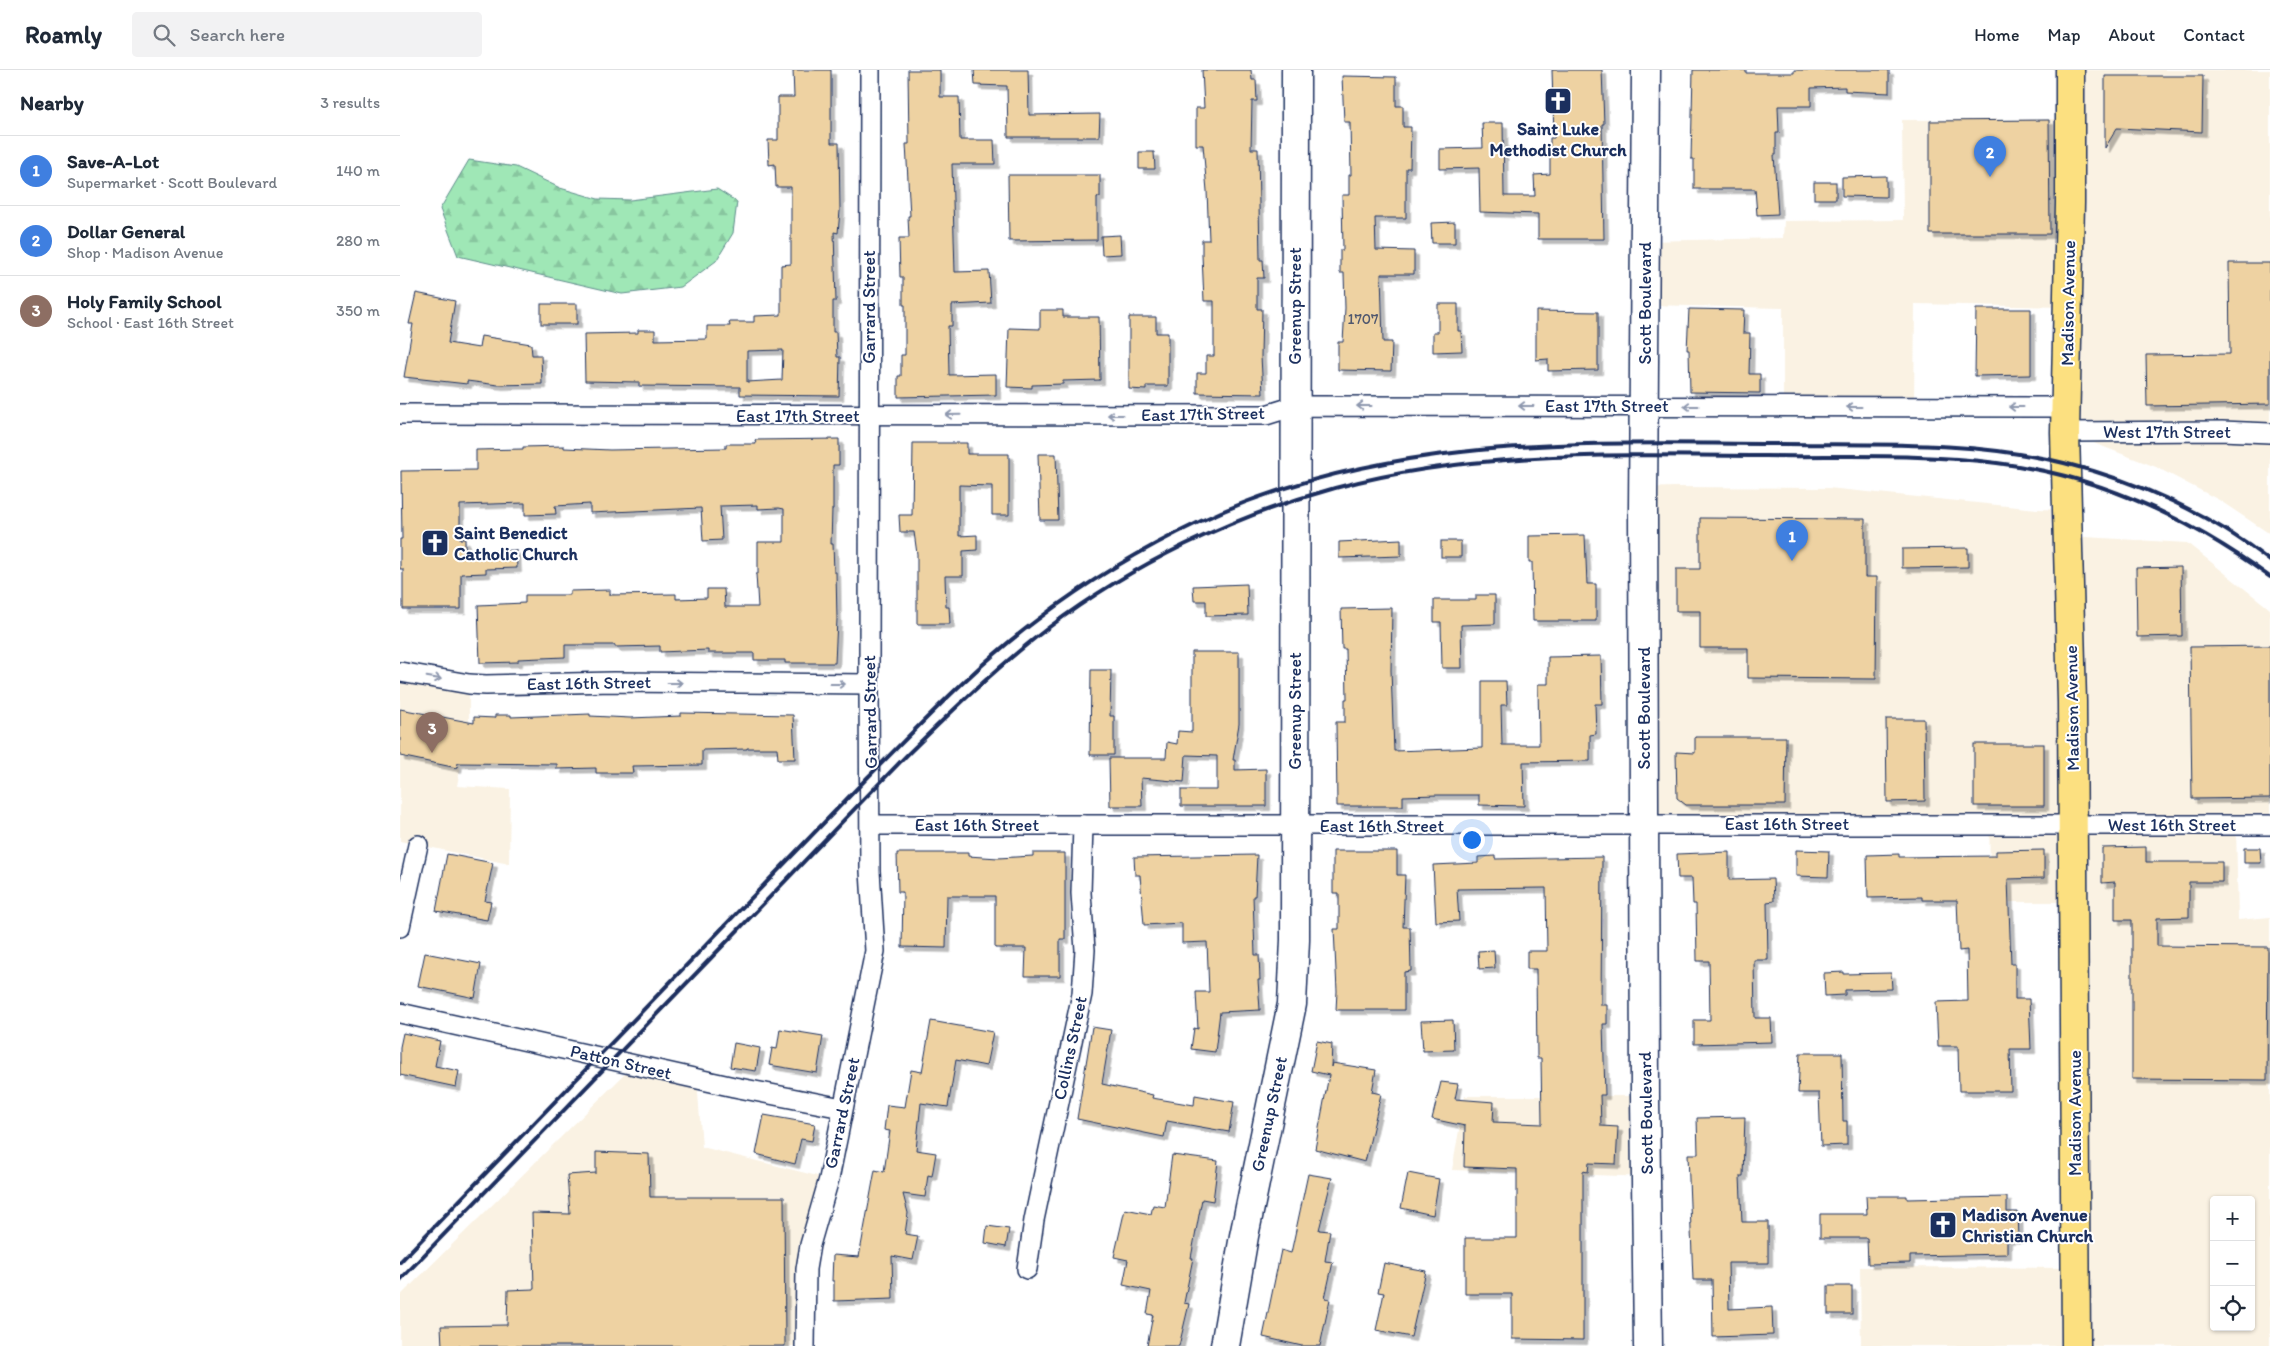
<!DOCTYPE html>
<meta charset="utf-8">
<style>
:root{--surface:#fff;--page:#f2f2f3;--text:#1f2937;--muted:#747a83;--line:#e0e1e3;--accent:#111827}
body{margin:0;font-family:Itim,sans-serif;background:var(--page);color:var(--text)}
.controls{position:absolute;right:15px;bottom:15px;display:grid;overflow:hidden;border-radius:5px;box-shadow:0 1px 4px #0004}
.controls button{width:45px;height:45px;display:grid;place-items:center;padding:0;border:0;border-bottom:1px solid var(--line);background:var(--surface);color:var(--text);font:25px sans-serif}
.you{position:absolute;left:1071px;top:769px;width:18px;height:18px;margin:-12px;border:4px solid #fff;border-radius:50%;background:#1a73e8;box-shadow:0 0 0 8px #1a73e833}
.badge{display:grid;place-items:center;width:32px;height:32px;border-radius:50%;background:var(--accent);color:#fff;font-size:16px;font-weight:700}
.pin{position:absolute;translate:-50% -41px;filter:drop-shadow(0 1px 2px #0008)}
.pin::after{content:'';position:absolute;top:26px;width:18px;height:15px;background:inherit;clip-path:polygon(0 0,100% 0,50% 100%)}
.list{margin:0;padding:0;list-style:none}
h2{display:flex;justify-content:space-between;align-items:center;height:65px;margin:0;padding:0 20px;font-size:21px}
h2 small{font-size:16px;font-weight:400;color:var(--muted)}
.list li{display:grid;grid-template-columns:32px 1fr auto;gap:15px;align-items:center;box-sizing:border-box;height:70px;padding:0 20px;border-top:1px solid var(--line)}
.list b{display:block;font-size:19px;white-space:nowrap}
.list p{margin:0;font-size:16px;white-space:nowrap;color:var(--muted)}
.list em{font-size:16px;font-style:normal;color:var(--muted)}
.icon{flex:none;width:28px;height:28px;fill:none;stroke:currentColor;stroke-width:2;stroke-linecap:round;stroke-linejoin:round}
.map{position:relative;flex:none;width:1870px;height:1276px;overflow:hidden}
header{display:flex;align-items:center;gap:30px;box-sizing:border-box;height:70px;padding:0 25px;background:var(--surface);border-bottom:1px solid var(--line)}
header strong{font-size:24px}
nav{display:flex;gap:28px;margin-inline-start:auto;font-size:18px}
.search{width:350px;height:45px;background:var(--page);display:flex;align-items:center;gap:12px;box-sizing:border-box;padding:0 18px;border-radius:5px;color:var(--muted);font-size:19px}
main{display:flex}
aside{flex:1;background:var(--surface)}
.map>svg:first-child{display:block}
.built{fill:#faf2e3;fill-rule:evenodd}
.forest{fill:url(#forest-firs);stroke:#5d8b8a}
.building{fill:#eed2a2;stroke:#1b2f5e;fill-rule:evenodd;filter:url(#shadow)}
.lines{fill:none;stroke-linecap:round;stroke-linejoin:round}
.minor-casing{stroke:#1b2f5e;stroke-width:22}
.secondary-casing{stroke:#1b2f5e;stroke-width:31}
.primary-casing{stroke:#1b2f5e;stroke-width:31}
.minor{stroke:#fff;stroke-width:19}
.secondary{stroke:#fff;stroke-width:28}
.primary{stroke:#fce080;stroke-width:28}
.rail{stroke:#1b2f5e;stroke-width:4}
.oneway{stroke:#8d97ae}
.labels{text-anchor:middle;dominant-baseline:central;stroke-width:4;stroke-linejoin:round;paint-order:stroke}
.number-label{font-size:15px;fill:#50586f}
.poi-label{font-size:18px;font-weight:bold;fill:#1b2f5e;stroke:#fff;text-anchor:start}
.street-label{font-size:18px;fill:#1b2f5e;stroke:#fff}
</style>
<header>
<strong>Roamly</strong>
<div class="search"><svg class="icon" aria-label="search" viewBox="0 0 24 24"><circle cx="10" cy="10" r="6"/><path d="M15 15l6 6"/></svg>Search here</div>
<nav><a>Home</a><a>Map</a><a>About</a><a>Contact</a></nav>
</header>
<main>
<aside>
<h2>Nearby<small>3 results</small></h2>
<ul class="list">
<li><span class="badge" style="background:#3f7fe0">1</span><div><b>Save-A-Lot</b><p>Supermarket · Scott Boulevard</p></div><em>140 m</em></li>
<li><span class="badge" style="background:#3f7fe0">2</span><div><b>Dollar General</b><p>Shop · Madison Avenue</p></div><em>280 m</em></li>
<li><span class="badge" style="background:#8d6e63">3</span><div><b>Holy Family School</b><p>School · East 16th Street</p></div><em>350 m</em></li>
</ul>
</aside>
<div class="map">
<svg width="1870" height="1276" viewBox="0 0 1870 1276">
<defs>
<pattern id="forest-firs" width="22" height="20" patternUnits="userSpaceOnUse" patternTransform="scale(1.25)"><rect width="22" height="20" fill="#9fe7b6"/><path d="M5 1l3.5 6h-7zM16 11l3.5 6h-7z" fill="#88c69f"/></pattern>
<filter id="shadow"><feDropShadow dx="4.5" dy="4.5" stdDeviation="0" flood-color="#0004"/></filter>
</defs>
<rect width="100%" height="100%" fill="#fff"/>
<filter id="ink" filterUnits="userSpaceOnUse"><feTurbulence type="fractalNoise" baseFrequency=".02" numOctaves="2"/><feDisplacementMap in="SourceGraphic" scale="10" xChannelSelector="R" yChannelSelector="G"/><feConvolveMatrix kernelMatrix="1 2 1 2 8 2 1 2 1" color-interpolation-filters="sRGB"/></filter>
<g filter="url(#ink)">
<g class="built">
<path d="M1670 0H1870V464L1819 430 1756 397 1665 362 1667 237 1515 234 1514 337 1383 336V238L1246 235V171L1383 168 1384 151 1503 150 1502 50 1670 49Z"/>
<path d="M1275 417 1428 418 1637 439 1667 440 1668 466 1787 473 1870 539V755H1836L1838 850 1870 847V1276H1461L1460 1197 1675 1198 1673 832H1591L1589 755H1244L1243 418ZM1814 1130H1851V1257H1814Z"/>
<path d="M0 602 69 614V650L57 716 110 719 109 794 0 771Z"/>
<path d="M234 995 297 1009 302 1077 429 1109 410 1174 405 1276H0V1226Z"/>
<path d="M1065 1026H1245L1247 1107 1052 1100Z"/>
</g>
<path class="forest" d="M69 90 116 97 160 118 198 129 230 130 317 119 337 132 333 163 316 191 281 217 222 224 58 186 40 139Z"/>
<g class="building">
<path d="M393 0H431V73H439L440 141 438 163 434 162 436 231H433V262H436L437 287H440L439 326 340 325V317L239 316V312L185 311 184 264 238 263V260H255V270L307 269V256H330L329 252H354V246L381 245V195L391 194V117H376L375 94 369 95 368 70H378V27H394ZM383 280 382 310 347 312V281Z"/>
<path d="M508 0H540V27H559L560 70H594L595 94H552L555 202 589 201 591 233 552 235V256H548L549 305 596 304V325L498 327V306H501V285H505V235H503V207H500L499 168H509L508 146H510L506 74H509Z"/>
<path d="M574 0H628L629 45 700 44 699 67H608L607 16 575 15Z"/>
<path d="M802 0H851L852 10H856L857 31H852L851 79H858L860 190H863L864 208H857V239H862L861 286 863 324 797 323V303H806V286H814V231H804L802 185V170H809L807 121 803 75H796V38H804Z"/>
<path d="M1152 0H1202L1204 54H1202L1204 169H1138V144L1080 142 1079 98 1040 99V79L1083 78 1082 53H1103L1104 126H1135L1134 105 1150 104V68H1154Z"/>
<path d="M1293 0H1346V3H1394V0H1489V23L1445 21V17L1411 18V36H1378L1379 63H1376V85H1374L1378 144 1357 145 1355 119H1294V89H1291Z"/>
<path d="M942 6 996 7V36H1003V57H1011L1010 98H1006V148H975L976 180 1014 181V204H981L983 272H992L991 301 938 300V272H943L945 238 944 203H940V180H943L942 125H949V105H951L950 52H944Z"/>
<path d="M1705 6H1803L1802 62 1717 58 1705 78Z"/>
<path d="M1649 50 1650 164H1530V51Z"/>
<path d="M739 82H754L755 99H739Z"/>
<path d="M608 105H700V127H697V170L609 171Z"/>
<path d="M1486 106V127L1442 126V107Z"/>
<rect x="1414" y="112" width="22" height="17"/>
<path d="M1055 152V173H1032L1031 153Z"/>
<path d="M720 165 721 184 702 185 701 166Z"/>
<path d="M1829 193H1870V334L1747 336 1746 285 1830 284Z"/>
<path d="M16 223 55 231 48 273 79 278 81 266 131 274 132 285H141L142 314 98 315 67 311V314L4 307 13 254H9Z"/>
<rect x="141" y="234" width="36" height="20"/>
<path d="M1038 234H1058V261H1061L1062 281 1033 282V262H1038Z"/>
<path d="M1289 239 1344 240 1343 263H1350L1349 304H1360V323L1290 322 1289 280H1287Z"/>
<path d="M1576 239H1631V305L1575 306Z"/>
<path d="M640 240H663V247H699L700 310 663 311V314L632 315V318L607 317 609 258 640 259Z"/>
<path d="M1136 241 1198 242V300L1148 301V289L1136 290Z"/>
<path d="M729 247H756V263H768V316H746V320L729 319Z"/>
<path d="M439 369V395H433V439H432L431 474H433L434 502H436L437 549 435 593H385V590H354V583H308V580L260 582V576L215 577V575H165V587L118 589V592L80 593 78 535 125 533V525H170V521L210 520V525L276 524V529L307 528V519H324L325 537H358L356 504H358V472H384V439L379 438 358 439V435L320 436 322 470 303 471 301 438 190 443V434L155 436 156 444 125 445V433L60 435V469H65V482L116 480 117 498 86 499V503L61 504V539H3V499H0V469H2L1 401 76 400V380L123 379V377L164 376V378L210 380 326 378V374H356L355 370Z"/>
<path d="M513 373H567V384H609V445H592V416L559 415V466L577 465V480L563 481V506H545L546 537H549L550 554H517V484L514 462H500L499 445H512Z"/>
<path d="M638 384H656L658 450H640Z"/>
<path d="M1300 448 1465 449V507H1477L1476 609 1348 608V578H1300V541H1276V499H1300Z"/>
<path d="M1185 465 1187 514H1196V551H1133L1132 492H1129V466Z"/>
<path d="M1001 469V486L939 488V472Z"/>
<rect x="1041" y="471" width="20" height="16"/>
<path d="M1568 478V497L1502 498V479Z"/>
<path d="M1781 497 1782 566 1737 567 1736 498Z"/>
<path d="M847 514 848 545 806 546V531H794L793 516Z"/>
<path d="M1076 525H1095V554L1061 555 1062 598H1042L1041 552H1034V530H1076Z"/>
<path d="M992 538 991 600 994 681 1082 678V611H1106L1107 635H1101L1102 675H1139L1138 614H1148V587L1201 586 1202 634H1195L1196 664 1190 665V691L1123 692 1124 736 1079 735V725H1038L1003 726V736H937L936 652H945V629H947L946 579H942L941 539Z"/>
<path d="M1870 576V728L1792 729 1790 577Z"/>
<path d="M792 582H839V654L833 690H835V700L866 699V736H781V720H817V686L786 685 784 712 741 708 742 736H710L709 688H766L767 672 777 674 778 661 792 662Z"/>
<path d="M691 600H711L710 646H714V685H690Z"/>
<path d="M0 639 74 653V647L95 648V645H111V647L190 644V646L230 648 281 646V643L393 645 395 689H378L377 678H347V679L302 680V695L232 696 233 703H196V698L157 699V694L58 693 57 698 0 686Z"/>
<path d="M1486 649H1524L1525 731 1487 732Z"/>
<path d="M1295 667H1386L1385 735H1286L1277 728 1276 682 1295 683Z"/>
<rect x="1574" y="674" width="70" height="62"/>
<path d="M1746 777V792H1822V812H1789V847L1757 848V876L1868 877 1867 1010 1732 1009V850H1715V812L1702 813V778Z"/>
<path d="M1844 778H1860L1861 793H1844Z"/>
<path d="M1396 780 1429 781 1428 807 1396 806Z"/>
<path d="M1644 780V808L1608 809 1611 894H1615V929H1629L1631 979H1610L1611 1021H1559L1558 976H1538L1536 932 1568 931 1567 880 1559 881 1557 830H1522V827L1468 828 1467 785 1499 784V787L1596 786V781Z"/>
<path d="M933 781H997V805H1005L1003 857H1010L1011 901 1004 902V940H936L937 921 934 859H939V823H933Z"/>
<path d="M1329 782V810L1373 809 1374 831 1367 832 1368 890H1354L1355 948H1371L1372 972 1294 974V950H1310L1309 891H1297L1296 834H1293L1292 808H1278L1277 784Z"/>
<path d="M497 783H568V786L598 788 633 786V783H665V869H660V906H625L626 878H595V826H547L546 878 502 877 503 822H498Z"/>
<path d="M47 784 93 793 85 831 91 832 87 850 36 841Z"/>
<path d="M857 785 855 826H853L855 885H859L860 910H858L860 940 820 942 815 982 791 979 794 958 798 959 796 922H809L807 872 782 873V853L744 855 740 805H735L734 787Z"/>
<path d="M1095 786V789L1202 787 1201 935H1207V954H1203L1205 1025H1200L1201 1056 1218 1057 1216 1094 1189 1093 1188 1102 1183 1101V1270L1112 1269V1224H1065V1168H1117V1099L1064 1097 1065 1056 1032 1049 1041 1012 1058 1014 1055 1029 1094 1032 1093 1052 1142 1054 1141 988H1137L1136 899H1127V881H1147L1146 818 1057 819 1059 851 1036 852 1033 795 1078 793V787Z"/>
<path d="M1094 880 1095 898 1079 899 1078 881Z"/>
<path d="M25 883 81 894 75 928 18 916Z"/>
<path d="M1444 902V904L1491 903 1492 919 1445 920V925L1425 926 1424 903Z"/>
<path d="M1053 950 1054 980 1023 981 1021 951Z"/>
<path d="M531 951 593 962 586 996 556 990 548 1037 521 1033 516 1080 536 1083 532 1106 528 1105 525 1127 503 1124 508 1143 505 1164 518 1166 513 1190 492 1186 493 1229 434 1231V1211H432L433 1185 459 1187 475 1100 484 1102 490 1061 484 1060 487 1035 505 1037 511 1000 522 1002Z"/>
<path d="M692 957 711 960 702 1014 753 1025 752 1028 794 1035 795 1025 834 1032 829 1062 767 1051 764 1067 677 1049Z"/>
<path d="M380 959 423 966 417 1003 369 995 372 978 377 979Z"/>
<path d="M3 963 40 971 35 996 59 1001 56 1017 0 1005V977Z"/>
<path d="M917 971 932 974 931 997 932 993 976 1000 972 1022 981 1024 965 1092 915 1079 929 1005 911 1001Z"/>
<path d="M334 973 360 978 356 1001 330 997Z"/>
<path d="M1400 983H1442L1443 1051H1447V1075L1421 1076 1419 1023H1398Z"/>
<path d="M364 1045 415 1054 412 1071 401 1069 395 1094 356 1084Z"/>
<path d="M1345 1047 1343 1106H1340L1342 1152H1368V1193H1328L1329 1239 1372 1237 1373 1265 1313 1267 1312 1210H1293L1288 1084H1298L1297 1048Z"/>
<path d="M196 1082 249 1084 250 1127H384L385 1276H42L41 1256 107 1255 108 1220 134 1219 132 1143 170 1144 167 1105 196 1103Z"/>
<path d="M772 1085 818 1091 813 1131 802 1129 791 1188H793L784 1233 789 1234 779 1276H747L753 1245 747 1244 751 1221 723 1215 728 1190 714 1187 725 1139 751 1144 753 1135 765 1137Z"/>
<path d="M1008 1103 1039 1109 1033 1145 1001 1138Z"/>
<path d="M908 1104 932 1108 919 1160 930 1161 925 1191 933 1192 925 1228 930 1229 920 1276H902L863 1267 881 1180 891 1183Z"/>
<path d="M1466 1126H1507V1129L1607 1127V1142H1618L1619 1168 1607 1169V1184L1510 1186V1193L1468 1194 1467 1168H1420V1144H1467Z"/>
<path d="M587 1156 609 1159 606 1177 585 1173Z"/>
<path d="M984 1193 1026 1201 1011 1267 976 1260 984 1223 978 1222Z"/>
<rect x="1428" y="1216" width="24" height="28"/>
</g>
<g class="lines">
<defs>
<g id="minor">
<path d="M0 344 866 345 895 336 1665 337"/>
<path d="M1665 362 1822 361 1870 363"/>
<path d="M0 602 69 614 86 615 213 612 469 614"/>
<path d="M471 755H1870"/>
<path d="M0 857 18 775"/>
<path d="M0 943 334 1017 442 1038"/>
<path d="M627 1199 634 1150 682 924 685 880 681 823 683 755"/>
<path d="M405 1276 406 1199 410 1175 429 1109 475 881 470 801 469 614 470 0"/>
</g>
<g id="secondary">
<path d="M1246 0 1243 439 1245 1026 1248 1276"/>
<path d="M825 1276 844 1166 892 934 895 870 896 0"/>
</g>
<path id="primary" d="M1670 0V133L1665 362 1672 632 1676 1276"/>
</defs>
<use href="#minor" class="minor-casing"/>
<use href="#secondary" class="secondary-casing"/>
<use href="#primary" class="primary-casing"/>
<use href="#minor" class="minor"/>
<use href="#secondary" class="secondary"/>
<use href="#primary" class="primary"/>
<g class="rail">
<path d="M0 1192 468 707C522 653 575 596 637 550 688 511 742 479 801 451 987 364 1181 373 1381 374 1475 375 1571 370 1664 393 1737 411 1811 444 1870 491"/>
<path d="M0 1210C113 1093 226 976 339 859 395 801 451 742 508 684 553 640 598 596 648 558 733 494 833 446 935 418 1075 380 1221 385 1365 386 1442 387 1521 383 1597 393 1697 405 1789 448 1870 507"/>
</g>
</g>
<defs><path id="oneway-shaft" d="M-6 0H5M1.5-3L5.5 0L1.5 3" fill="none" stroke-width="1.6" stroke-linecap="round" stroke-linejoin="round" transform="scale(1.25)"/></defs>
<g class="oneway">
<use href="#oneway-shaft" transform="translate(964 336) rotate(-180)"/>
<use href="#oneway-shaft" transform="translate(1126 336) rotate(-180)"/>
<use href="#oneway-shaft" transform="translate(1291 336) rotate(180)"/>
<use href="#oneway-shaft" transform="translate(1454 337) rotate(-180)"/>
<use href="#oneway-shaft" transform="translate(1616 337) rotate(-180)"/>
<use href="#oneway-shaft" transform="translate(553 345) rotate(179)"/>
<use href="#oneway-shaft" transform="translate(715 345) rotate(-180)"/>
<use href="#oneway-shaft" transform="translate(34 608) rotate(10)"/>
<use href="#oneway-shaft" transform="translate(275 613)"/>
<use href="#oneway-shaft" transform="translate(438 614)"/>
</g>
</g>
<defs>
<symbol id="church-square" viewBox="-11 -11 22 22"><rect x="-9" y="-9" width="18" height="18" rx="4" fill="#1b2f5e" stroke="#fff"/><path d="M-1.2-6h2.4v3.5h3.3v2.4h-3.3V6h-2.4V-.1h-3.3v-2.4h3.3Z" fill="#fff"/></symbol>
</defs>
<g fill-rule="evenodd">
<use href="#church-square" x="1142" y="15" width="32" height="32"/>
<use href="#church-square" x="19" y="457" width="32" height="32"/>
<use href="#church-square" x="1527" y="1139" width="32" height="32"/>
</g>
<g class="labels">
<g class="number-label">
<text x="963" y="249">1707</text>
</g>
<g class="poi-label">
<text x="1158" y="59" text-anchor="middle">Saint Luke<tspan x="1158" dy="21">Methodist Church</tspan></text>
<text x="54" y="463">Saint Benedict<tspan x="54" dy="21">Catholic Church</tspan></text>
<text x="1562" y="1145">Madison Avenue<tspan x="1562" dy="21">Christian Church</tspan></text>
</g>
<g class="street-label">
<text transform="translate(1245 233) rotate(-90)">Scott Boulevard</text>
<text transform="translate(1668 233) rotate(-89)">Madison Avenue</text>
<text transform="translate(895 236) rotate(-90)">Greenup Street</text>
<text transform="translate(469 237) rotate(-90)">Garrard Street</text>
<text x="1207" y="336">East 17th Street</text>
<text transform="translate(803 344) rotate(-1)">East 17th Street</text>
<text x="398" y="346">East 17th Street</text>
<text x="1767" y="362">West 17th Street</text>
<text transform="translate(189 613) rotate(-1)">East 16th Street</text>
<text transform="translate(1244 638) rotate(-90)">Scott Boulevard</text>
<text transform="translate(1672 638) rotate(-91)">Madison Avenue</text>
<text transform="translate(895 641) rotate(-90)">Greenup Street</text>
<text transform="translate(470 642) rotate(-91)">Garrard Street</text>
<text x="1387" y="754">East 16th Street</text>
<text x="577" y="755">East 16th Street</text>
<text x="1772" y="755">West 16th Street</text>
<text x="982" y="756">East 16th Street</text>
<text transform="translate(670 978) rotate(-78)">Collins Street</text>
<text transform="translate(221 992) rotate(13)">Patton Street</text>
<text transform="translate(442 1043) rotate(-78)">Garrard Street</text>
<text transform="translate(1246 1043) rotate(-91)">Scott Boulevard</text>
<text transform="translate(1675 1043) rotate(-90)">Madison Avenue</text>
<text transform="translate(869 1044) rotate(-78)">Greenup Street</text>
</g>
</g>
</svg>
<div class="controls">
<button>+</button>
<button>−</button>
<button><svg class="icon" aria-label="locate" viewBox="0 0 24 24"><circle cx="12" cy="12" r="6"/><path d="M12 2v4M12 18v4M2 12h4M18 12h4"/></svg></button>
</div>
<div class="you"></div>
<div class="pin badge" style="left:1392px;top:491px;background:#3f7fe0">1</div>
<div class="pin badge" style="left:1590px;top:107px;background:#3f7fe0">2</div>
<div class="pin badge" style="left:32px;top:683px;background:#8d6e63">3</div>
</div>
</main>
